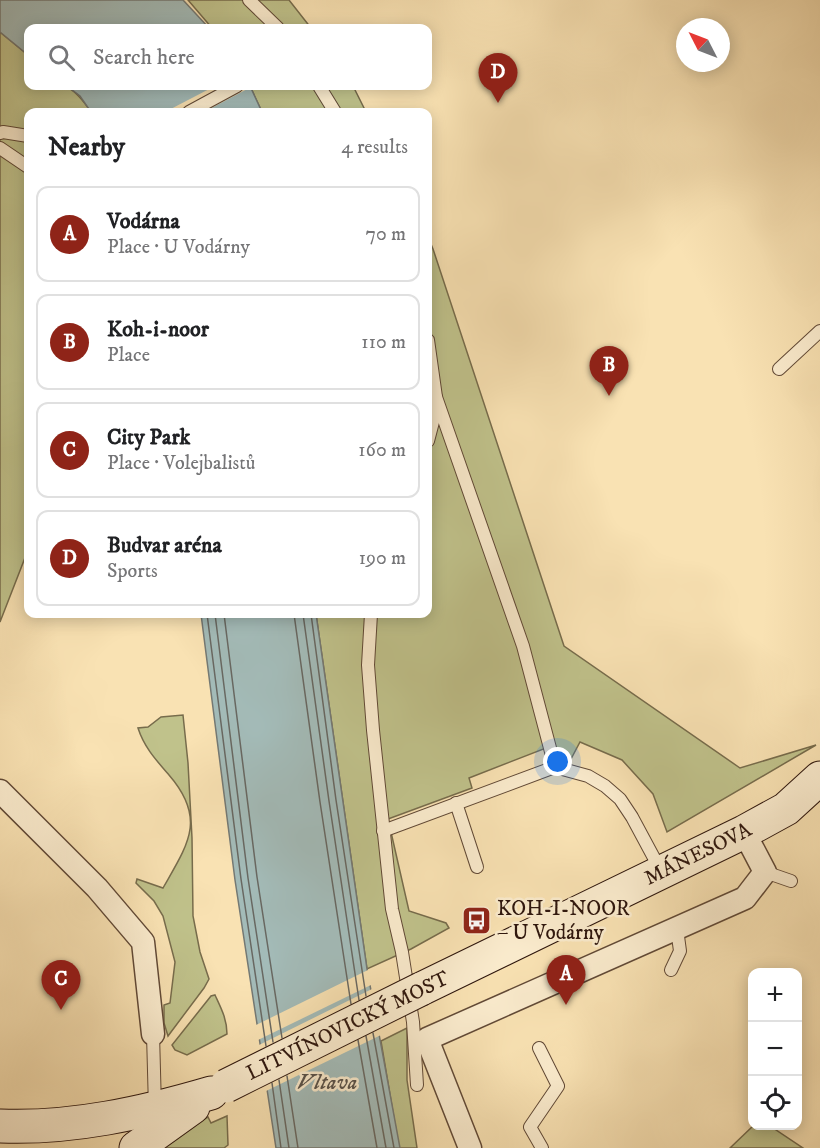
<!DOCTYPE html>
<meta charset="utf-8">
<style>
:root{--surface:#fff;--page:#f6f6f6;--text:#202124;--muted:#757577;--line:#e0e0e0;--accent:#8f2418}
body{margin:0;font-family:"IM FELL DW Pica",serif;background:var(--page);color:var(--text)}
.controls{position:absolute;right:18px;bottom:18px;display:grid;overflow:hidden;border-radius:12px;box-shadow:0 3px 15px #0003}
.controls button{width:54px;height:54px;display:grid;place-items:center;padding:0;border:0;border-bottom:2px solid var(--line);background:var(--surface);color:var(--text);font:30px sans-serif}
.compass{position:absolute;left:676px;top:18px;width:54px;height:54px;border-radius:50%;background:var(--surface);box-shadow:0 3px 15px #0003;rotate:312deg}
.you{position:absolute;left:558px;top:762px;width:21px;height:21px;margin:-15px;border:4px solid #fff;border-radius:50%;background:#1a73e8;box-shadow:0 0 0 9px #1a73e833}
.badge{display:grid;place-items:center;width:39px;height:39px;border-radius:50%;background:var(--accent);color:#fff;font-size:20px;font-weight:700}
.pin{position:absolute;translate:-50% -50px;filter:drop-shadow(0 2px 3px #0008)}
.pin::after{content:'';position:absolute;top:32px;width:21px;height:18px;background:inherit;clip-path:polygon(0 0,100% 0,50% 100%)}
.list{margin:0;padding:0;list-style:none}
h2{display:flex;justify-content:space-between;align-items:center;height:78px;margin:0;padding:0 24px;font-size:26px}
h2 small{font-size:20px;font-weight:400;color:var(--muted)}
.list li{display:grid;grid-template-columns:39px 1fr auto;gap:18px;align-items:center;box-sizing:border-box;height:96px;margin:0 12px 12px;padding:0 12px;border:2px solid var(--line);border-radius:12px}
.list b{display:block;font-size:22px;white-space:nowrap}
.list p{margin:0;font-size:20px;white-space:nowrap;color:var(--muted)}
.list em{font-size:20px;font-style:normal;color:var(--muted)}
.icon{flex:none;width:33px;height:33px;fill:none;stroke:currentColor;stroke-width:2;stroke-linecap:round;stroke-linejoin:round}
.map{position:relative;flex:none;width:820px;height:1148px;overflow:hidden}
.search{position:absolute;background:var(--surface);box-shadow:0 3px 15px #0003;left:24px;top:24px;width:408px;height:66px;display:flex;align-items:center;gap:15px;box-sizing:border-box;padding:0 21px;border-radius:12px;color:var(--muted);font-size:22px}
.panel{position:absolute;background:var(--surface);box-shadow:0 3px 15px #0003;left:24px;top:108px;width:408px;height:510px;border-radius:12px}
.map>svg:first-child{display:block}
.green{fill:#c0c28b;stroke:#776c4c;stroke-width:1.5}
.water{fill:#a3bbb8;stroke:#747974;stroke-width:1.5}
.pier{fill:#f9e2b3}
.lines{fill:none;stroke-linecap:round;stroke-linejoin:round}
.shore{stroke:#686862;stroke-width:1.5}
.service-casing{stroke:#614936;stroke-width:14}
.minor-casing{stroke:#614936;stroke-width:25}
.secondary-casing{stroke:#2e160d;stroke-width:35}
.service{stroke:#fbecce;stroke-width:12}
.minor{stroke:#fbecce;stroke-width:22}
.secondary{stroke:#fbecce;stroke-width:33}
.secondary-bridge-casing{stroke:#2e160d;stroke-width:35;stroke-linecap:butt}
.secondary-bridge{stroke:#fbecce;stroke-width:33}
.labels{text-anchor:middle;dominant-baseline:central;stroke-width:5;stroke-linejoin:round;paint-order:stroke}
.street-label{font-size:21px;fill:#2e160d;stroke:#fbecce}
.poi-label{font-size:21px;fill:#2e160d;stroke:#fbecce;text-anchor:start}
.water-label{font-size:22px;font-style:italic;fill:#575049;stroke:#fbecce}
</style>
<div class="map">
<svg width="820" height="1148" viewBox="0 0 820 1148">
<rect width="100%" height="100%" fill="#f9e2b3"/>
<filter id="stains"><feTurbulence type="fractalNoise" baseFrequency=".00333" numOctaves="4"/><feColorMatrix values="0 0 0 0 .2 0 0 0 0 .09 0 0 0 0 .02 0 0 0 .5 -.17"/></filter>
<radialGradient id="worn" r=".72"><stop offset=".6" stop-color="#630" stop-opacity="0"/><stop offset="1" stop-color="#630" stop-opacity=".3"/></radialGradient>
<g class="green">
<path d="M188 0H289L311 28H212Z"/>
<path d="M0 32 28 55V86C65 86 69 80 91 112H28V550L0 622Z"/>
<path d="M250 86H353L366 112H262Z"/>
<path d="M428 237 433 249 564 646 740 768 816 745 667 832 653 794 622 760 580 742 571 759 551 746 469 778 472 788 388 819 409 911 446 923 449 928 411 949 367 969 316 614H428Z"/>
<path d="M183 715 188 763 192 838 193 916 200 952 209 979 204 988 168 1036 164 1023V1005L170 1003 175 962 163 916 154 901 136 883 137 879 163 888C188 844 207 819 169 775 156 760 144 747 138 728L148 727 161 717Z"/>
<path d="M215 995C221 1008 227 1019 227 1034L187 1055 175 1050 172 1045 211 996Z"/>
<path d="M407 1028V1080L417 1148H399L381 1041Z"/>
<path d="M227 1116 228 1145 224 1148H154L176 1133 208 1117 211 1123Z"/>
<path d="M753 1126H770L803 1148H730Z"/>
</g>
<g class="water">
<path d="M0 0H183L209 28H28V55L0 32Z"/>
<path d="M67 86H250L262 112H91L80 96Z"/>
<path d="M201 614H316L367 969 400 1148H276L235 880Z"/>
</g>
<g class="pier">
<path d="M215 86H253L204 112H165Z"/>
<path d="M370 969 373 984 256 1041 254 1026Z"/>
<path d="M374 988 383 1034 264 1092 257 1046Z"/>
</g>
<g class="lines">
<g class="shore">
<path d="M207 614 241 879 266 1046"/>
<path d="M215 614 248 878 273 1042"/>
<path d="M224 614 257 877 282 1038"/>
<path d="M294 614 320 802 351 1004"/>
<path d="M303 614 329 801 359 1000"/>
<path d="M311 614 336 800 366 996"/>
<path d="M373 1033 394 1148"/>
<path d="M366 1036 386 1148"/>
<path d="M358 1040 377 1148"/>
<path d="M287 1076 298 1148"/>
<path d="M279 1080 289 1148"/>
<path d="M272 1083 281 1148"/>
</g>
<defs>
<g id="service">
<path d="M249 0 278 28"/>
<path d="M319 86 335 112"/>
<path d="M189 112 237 86"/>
<path d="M0 133 3 132 28 136"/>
<path d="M0 148 28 167"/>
<path d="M428 340 436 397 435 414 428 441"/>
<path d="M779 369 820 331"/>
<path d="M436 397 523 646 555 767"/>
<path d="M371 614 368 665 373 730 392 909 402 952 413 1022 417 1085"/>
<path d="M456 803 477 867"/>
<path d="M383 831 555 767 588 776 605 786 620 799 632 817 661 871"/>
<path d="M765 872 791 881"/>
<path d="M671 970 680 951 677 929"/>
<path d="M153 1034 155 1108"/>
<path d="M539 1048 558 1086 530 1127 542 1148"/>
</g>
<g id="minor">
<path d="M0 791 97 888 143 942 153 1034"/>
<path d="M470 1148 427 1039 745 898 765 872 744 832"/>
</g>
<g id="secondary">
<path id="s1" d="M421 989 744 832 786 809 820 778"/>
<path d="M0 1126C71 1129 143 1113 211 1093"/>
<path d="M136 1148 193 1107"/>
</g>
</defs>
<use href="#service" class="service-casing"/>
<use href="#minor" class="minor-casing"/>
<use href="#secondary" class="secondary-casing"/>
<use href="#service" class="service"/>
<use href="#minor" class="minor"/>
<use href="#secondary" class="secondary"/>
<defs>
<path id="secondary-bridge" d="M226 1086 421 989"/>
</defs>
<use href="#secondary-bridge" class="secondary-bridge-casing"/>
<use href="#secondary-bridge" class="secondary-bridge"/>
</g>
<defs>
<symbol id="bus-square" viewBox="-11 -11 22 22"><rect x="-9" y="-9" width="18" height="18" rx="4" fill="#8f2418" stroke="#fbecce"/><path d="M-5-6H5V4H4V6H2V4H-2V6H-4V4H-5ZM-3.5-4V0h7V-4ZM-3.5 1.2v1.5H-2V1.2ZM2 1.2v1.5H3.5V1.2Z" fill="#fff"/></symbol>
</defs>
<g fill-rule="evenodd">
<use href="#bus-square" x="460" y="904" width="33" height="33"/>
</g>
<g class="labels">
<g class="street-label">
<text stroke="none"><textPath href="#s1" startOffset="308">MÁNESOVA</textPath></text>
<text transform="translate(348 1026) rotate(-26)">LITVÍNOVICKÝ MOST</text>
</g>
<g class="poi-label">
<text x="497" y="909">KOH-I-NOOR<tspan x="497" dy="24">– U Vodárny</tspan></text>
</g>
<g class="water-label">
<text x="327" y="1082">Vltava</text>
</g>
</g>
<rect width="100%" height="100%" filter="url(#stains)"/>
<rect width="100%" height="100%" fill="url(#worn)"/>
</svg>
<div class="controls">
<button>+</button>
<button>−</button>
<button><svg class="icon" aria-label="locate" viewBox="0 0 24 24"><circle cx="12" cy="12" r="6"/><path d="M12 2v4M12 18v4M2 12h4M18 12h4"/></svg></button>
</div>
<svg class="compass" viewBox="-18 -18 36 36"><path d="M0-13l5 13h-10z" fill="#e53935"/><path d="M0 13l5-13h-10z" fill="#757577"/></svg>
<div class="you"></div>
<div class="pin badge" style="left:566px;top:1005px">A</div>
<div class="pin badge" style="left:609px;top:396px">B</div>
<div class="pin badge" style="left:61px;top:1010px">C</div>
<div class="pin badge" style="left:498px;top:103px">D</div>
<div class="search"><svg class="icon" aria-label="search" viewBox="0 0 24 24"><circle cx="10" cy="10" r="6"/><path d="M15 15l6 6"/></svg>Search here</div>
<section class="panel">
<h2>Nearby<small>4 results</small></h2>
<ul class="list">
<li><span class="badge">A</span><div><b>Vodárna</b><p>Place · U Vodárny</p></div><em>70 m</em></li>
<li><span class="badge">B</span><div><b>Koh-i-noor</b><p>Place</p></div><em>110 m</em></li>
<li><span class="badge">C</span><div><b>City Park</b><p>Place · Volejbalistů</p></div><em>160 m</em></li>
<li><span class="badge">D</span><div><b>Budvar aréna</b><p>Sports</p></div><em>190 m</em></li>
</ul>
</section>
</div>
